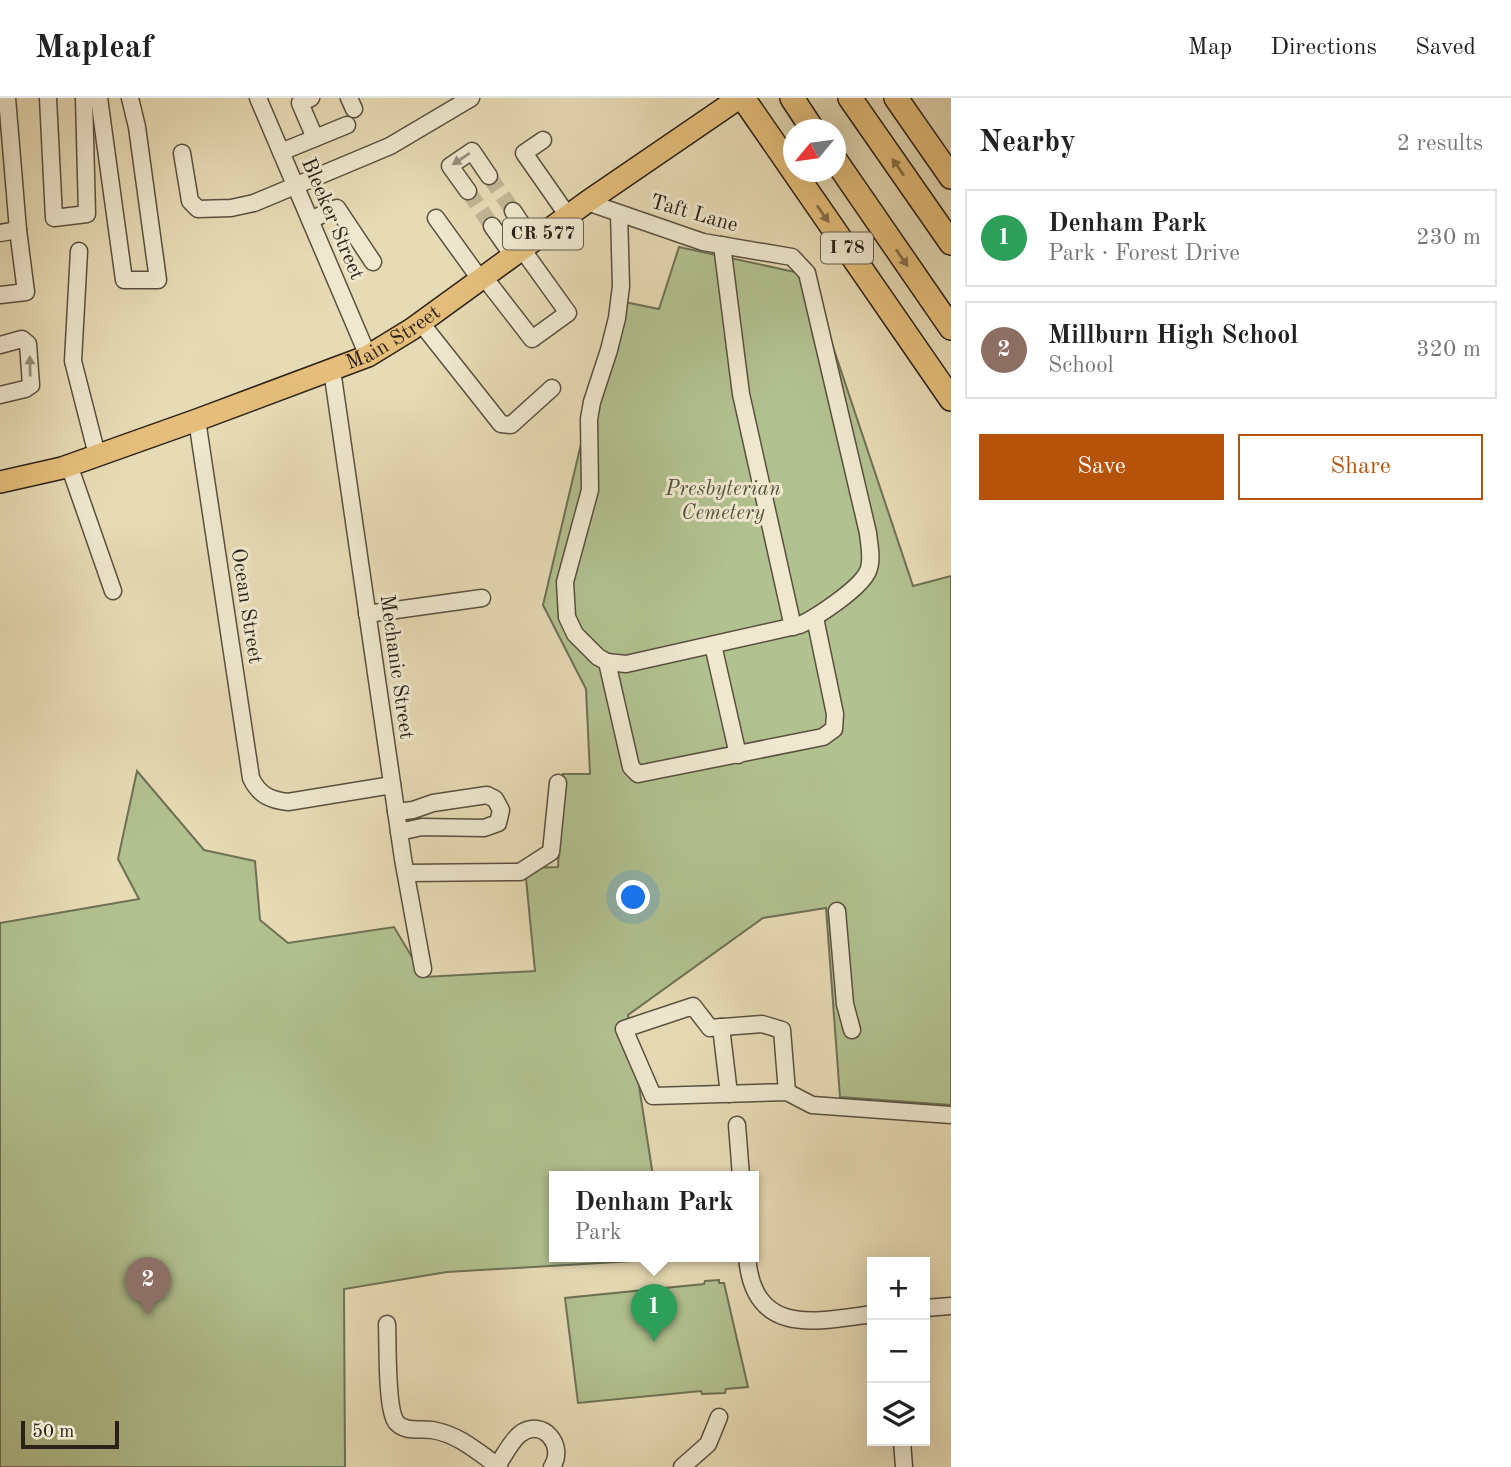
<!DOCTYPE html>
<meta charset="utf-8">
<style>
:root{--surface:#fff;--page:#f6f6f6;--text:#222;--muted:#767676;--line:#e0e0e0;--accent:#b45309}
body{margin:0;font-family:"Old Standard TT",serif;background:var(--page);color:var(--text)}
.controls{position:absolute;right:21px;bottom:21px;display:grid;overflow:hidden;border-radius:0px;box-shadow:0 7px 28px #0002}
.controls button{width:63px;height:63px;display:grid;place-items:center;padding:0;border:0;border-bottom:2px solid var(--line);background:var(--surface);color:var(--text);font:35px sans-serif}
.compass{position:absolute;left:783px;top:21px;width:63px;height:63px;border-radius:50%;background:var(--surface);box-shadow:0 7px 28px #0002;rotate:241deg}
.scale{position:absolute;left:21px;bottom:18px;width:98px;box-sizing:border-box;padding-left:7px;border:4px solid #2a2118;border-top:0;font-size:19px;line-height:24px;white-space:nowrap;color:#2a2118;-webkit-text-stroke:5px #efe8cf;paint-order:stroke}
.you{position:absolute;left:634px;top:800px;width:24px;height:24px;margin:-18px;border:5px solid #fff;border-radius:50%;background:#1a73e8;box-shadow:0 0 0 10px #1a73e833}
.badge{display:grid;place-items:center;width:46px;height:46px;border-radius:50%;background:var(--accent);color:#fff;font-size:23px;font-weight:700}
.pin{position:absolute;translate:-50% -58px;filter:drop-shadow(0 2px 4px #0008)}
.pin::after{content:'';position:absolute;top:37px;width:24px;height:21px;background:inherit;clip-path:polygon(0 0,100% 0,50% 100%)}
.popup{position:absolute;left:549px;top:1073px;width:210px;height:91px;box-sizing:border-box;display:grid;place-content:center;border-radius:0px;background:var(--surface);filter:drop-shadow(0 2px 5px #0005);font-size:23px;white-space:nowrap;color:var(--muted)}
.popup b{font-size:26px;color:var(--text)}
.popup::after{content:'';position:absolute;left:50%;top:100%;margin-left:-14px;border:14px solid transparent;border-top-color:var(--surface)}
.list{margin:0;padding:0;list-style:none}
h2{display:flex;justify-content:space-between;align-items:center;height:91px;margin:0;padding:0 28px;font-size:30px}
h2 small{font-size:23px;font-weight:400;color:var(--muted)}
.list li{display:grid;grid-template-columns:46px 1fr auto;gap:21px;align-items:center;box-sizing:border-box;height:98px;margin:0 14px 14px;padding:0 14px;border:2px solid var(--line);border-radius:0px}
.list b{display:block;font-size:26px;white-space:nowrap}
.list p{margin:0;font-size:23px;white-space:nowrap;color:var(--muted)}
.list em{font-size:23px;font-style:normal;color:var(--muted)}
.actions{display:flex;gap:14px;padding:21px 28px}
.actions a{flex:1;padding:16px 0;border:2px solid var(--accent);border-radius:0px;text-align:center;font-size:24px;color:var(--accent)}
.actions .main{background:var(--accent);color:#fff}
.icon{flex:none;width:38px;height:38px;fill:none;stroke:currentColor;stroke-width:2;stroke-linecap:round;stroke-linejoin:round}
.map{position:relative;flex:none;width:951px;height:1369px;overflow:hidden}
header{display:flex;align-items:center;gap:42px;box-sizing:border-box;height:98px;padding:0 35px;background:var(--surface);border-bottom:2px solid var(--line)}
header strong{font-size:33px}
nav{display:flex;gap:38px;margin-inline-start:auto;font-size:24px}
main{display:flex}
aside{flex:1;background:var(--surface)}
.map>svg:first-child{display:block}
.green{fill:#b2c190;stroke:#6e7154;stroke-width:2}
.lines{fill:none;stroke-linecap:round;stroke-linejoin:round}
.minor-tunnel{stroke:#c1b696;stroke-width:16;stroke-dasharray:16 8;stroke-linecap:butt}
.minor-casing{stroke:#59503f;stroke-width:19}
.major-casing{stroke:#2a2118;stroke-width:24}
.highway-casing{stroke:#2a2118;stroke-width:26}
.minor{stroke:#efe8cf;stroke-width:16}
.major{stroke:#e4be7a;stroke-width:21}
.highway{stroke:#e4be7a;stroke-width:23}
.oneway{fill:#968e7d}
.oneway2{fill:#877049}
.labels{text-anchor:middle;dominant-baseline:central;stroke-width:6;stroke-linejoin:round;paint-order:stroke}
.shield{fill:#efe8cf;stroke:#655d4f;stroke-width:2}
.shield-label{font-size:19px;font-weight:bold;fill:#2a2118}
.street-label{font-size:21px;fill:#2a2118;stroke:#efe8cf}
.park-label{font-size:21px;font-style:italic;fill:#53513c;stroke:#efe8cf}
</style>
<header>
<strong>Mapleaf</strong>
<nav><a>Map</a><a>Directions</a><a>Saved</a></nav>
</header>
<main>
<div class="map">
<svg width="951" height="1369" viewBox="0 0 951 1369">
<rect width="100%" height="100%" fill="#e7dbb5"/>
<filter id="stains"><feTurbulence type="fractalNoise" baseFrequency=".00286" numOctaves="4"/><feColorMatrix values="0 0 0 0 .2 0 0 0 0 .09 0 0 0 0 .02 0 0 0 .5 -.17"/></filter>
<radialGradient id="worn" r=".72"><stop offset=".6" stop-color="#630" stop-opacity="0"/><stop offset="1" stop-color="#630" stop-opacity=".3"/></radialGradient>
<g class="green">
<path d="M679 149 809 177 913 488 951 478V1007L840 999 826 810 763 820 628 917 653 1078H554V1158H665L666 1161 447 1174 344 1191 345 1369H0V825L139 801 118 761 137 673 204 752 255 763 260 822 288 845 394 829 424 879 535 873 525 770 558 769 563 676H590L586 591 543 507 615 202 659 211Z"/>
<path d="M719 1182V1185H724L748 1289 726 1291 725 1295 702 1296 701 1293 578 1305 565 1200 704 1186 705 1183Z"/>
</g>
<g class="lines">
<g class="minor-tunnel">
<path d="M489 78 513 113"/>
<path d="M468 93 492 128"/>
</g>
<defs>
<g id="minor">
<path d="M48 0 54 120 87 116 84 0"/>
<path d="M99 0 124 182H158L137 29 130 0"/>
<path d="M258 0 368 258"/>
<path d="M311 0 300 5 315 40"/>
<path d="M349 0 354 11"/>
<path d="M543 42 524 55 568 118"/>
<path d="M281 54 347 27"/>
<path d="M182 55 190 103 198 111 231 110 254 105 390 48 471 0"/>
<path d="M468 93 450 68 472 53 489 78"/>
<path d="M587 104 703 144 792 159 807 175 868 435C869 447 873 461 868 473 861 490 817 519 800 527L626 566 607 564 598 559 575 536 567 519 565 484 590 392 589 321 592 304 609 252 617 220 621 188 619 115"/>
<path d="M513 113 533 143"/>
<path d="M436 120 480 181"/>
<path d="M310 122 337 110 373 164"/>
<path d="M492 128 513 158"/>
<path d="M0 135 18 132"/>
<path d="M722 147 741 296 793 529"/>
<path d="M79 153 73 263 97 357"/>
<path d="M484 179 532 241 568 215 522 151"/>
<path d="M0 197 26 194 18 132 7 0"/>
<path d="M421 225 501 326 511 327 552 290"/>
<path d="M0 247 22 241 28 246 31 287 25 291 0 297"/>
<path d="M332 272 403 761 423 871"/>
<path d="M197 322 251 680C259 697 270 702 288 704L392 687"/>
<path d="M69 367 113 493"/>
<path d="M367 516 482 500"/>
<path d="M713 547 738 657"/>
<path d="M607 564 631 669 638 676 823 639 834 631 835 616 815 520"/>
<path d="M396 714 413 712 433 705 487 697 495 701 501 712 498 725 484 730 422 729 399 734"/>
<path d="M406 775 520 774 551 754 558 685"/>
<path d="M837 813 845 906 852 932"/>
<path d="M721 929 729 996"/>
<path d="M787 994 782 932 762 926 710 930 693 908 624 931 653 998 787 994 812 1007 951 1017"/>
<path d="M737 1027 741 1078"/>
<path d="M747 1158C753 1239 815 1224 872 1216"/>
<path d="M925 1210 951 1208"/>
<path d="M387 1226C388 1245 386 1310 396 1324 405 1335 420 1330 432 1332 458 1336 478 1354 499 1369"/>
<path d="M902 1343 904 1369"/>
<path d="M497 1368C504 1358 511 1343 520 1336 543 1319 566 1348 552 1369"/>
<path d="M682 1369 708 1346 719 1319"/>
</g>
<g id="major">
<path id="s1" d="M0 384 62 370 197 322 368 258 412 231 587 104 739 0"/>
</g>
<g id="highway">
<path d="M743 0 951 301"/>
<path d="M792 0 813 32"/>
<path d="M850 0 951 145"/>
<path d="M896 0 951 79"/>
<path d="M836 63 951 230"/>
</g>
</defs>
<use href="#minor" class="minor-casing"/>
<use href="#major" class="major-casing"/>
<use href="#highway" class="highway-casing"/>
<use href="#minor" class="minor"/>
<use href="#major" class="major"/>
<use href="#highway" class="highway"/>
</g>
<defs><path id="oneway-solid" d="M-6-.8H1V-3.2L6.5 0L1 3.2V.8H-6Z" transform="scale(1.75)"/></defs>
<g class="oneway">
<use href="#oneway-solid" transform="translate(461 61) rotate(146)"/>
<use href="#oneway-solid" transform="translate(30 268) rotate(-91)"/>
</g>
<g class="oneway2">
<use href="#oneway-solid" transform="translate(898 69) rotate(-125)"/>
<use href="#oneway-solid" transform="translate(823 116) rotate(55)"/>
<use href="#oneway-solid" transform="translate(902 160) rotate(55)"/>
</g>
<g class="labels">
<g class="shield">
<rect x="503" y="120.5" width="80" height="31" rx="5"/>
<rect x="821" y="134.5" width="52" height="31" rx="5"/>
</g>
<g class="shield-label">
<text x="543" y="136">CR 577</text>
<text x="847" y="150">I 78</text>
</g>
<g class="street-label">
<text transform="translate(694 116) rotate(16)">Taft Lane</text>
<text transform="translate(332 121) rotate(67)">Bleeker Street</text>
<text stroke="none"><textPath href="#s1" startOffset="420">Main Street</textPath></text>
<text transform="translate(246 508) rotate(81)">Ocean Street</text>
<text transform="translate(396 569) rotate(82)">Mechanic Street</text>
</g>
<g class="park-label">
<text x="723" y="391">Presbyterian<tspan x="723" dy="24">Cemetery</tspan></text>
</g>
</g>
<rect width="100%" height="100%" filter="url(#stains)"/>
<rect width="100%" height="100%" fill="url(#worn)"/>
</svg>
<div class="controls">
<button>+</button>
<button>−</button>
<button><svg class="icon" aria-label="layers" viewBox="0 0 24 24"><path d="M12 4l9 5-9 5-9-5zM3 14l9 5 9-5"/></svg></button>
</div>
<svg class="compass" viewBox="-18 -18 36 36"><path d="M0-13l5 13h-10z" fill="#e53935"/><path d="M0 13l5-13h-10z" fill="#767676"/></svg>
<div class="scale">50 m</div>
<div class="you"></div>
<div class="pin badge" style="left:654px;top:1244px;background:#2e9e5b">1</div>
<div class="popup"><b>Denham Park</b>Park</div>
<div class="pin badge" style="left:148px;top:1217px;background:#8d6e63">2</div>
</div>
<aside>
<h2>Nearby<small>2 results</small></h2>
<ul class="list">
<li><span class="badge" style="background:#2e9e5b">1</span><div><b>Denham Park</b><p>Park · Forest Drive</p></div><em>230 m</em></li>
<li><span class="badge" style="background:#8d6e63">2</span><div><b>Millburn High School</b><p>School</p></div><em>320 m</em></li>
</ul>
<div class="actions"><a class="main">Save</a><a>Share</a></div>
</aside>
</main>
